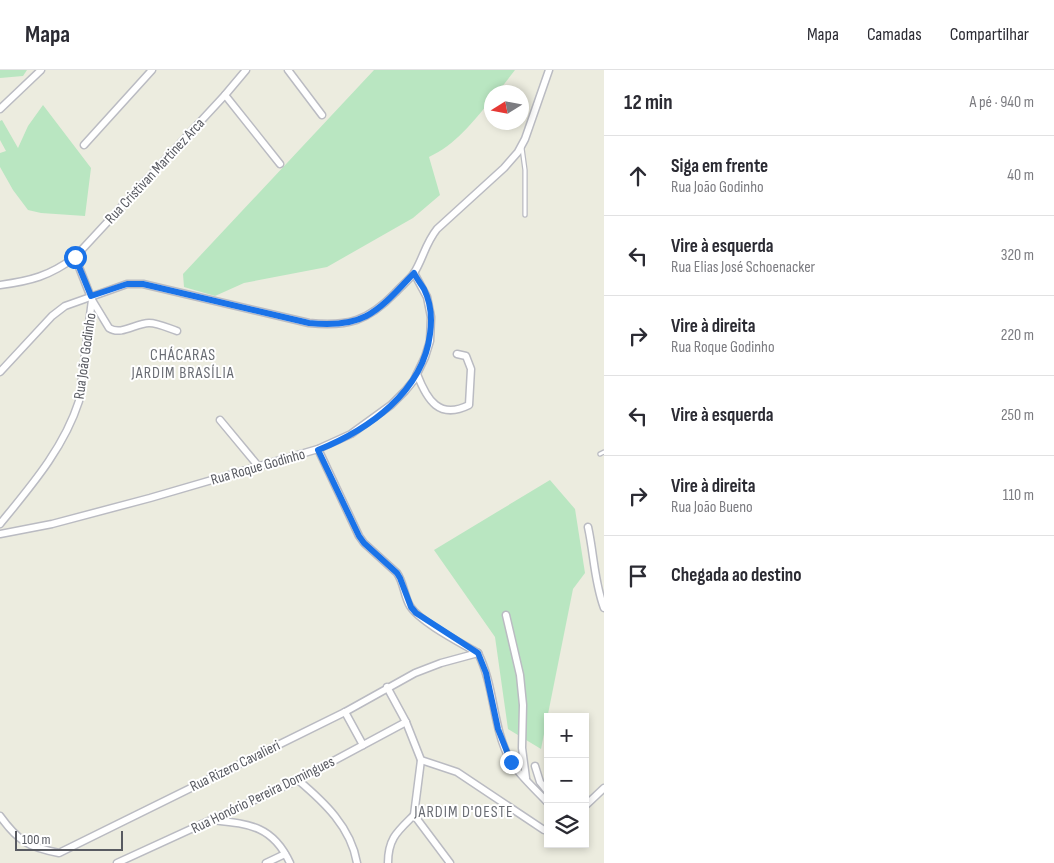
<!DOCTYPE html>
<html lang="pt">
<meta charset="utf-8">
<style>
:root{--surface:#fff;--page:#f7f7f7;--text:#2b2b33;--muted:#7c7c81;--line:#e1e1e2}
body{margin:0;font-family:"Sofia Sans Condensed",sans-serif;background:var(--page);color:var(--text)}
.controls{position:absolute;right:15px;bottom:15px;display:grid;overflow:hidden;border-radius:0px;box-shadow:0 2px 8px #0003}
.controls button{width:45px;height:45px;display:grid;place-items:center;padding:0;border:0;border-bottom:1px solid var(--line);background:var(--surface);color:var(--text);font:25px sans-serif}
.compass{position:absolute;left:484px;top:15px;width:45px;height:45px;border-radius:50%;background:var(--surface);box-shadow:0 2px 8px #0003;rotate:259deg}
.scale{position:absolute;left:15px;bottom:12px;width:108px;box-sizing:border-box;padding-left:5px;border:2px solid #585a61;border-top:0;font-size:14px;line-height:18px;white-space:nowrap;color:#585a61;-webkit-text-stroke:4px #fff;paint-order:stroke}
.stop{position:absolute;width:15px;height:15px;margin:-11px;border:4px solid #1a73e8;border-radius:50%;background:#fff}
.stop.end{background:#1a73e8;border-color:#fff;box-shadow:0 1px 5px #0008}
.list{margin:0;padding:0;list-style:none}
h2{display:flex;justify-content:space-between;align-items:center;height:65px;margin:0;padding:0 20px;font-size:21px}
h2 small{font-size:16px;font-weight:400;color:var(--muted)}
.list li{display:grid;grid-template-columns:32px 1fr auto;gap:15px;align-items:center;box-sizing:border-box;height:80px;padding:0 20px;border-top:1px solid var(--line)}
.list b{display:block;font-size:19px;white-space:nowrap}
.list p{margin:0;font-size:16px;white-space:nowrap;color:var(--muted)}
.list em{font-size:16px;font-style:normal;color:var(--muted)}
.icon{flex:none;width:28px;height:28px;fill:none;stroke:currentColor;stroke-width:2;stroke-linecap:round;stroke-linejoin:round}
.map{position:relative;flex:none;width:604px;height:793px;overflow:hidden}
header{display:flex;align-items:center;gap:30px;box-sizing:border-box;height:70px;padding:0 25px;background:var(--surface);border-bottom:1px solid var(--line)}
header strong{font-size:24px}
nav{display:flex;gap:28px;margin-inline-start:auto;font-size:18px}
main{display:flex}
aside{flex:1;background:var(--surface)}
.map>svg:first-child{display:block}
.green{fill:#b9e6c1}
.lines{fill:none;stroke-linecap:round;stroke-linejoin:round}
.service-casing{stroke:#babbc2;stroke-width:5.5}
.minor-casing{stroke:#babbc2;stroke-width:9}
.service{stroke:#fff;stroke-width:3}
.minor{stroke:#fff;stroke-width:6}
.route{stroke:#1a73e8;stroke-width:6}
.labels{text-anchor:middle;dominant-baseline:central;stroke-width:4;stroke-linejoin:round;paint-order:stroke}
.street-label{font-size:15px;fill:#585a61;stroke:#fff}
.neighbourhood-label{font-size:16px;letter-spacing:1px;fill:#696c73;stroke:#fff}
</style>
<header>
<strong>Mapa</strong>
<nav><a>Mapa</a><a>Camadas</a><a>Compartilhar</a></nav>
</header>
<main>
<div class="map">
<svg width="604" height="793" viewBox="0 0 604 793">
<rect width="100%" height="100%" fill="#ececdf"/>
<g class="green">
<path d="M0 0H27L23 6 0 8Z"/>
<path d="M374 0H515L498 22H492L491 30C473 52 455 75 429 87L440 125 413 148 327 197 244 213 215 226 184 217 183 204Z"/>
<path d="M43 35 91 98 85 146 41 143 28 140 13 120 0 97V83L6 81 0 70V51L2 50 18 78 28 56Z"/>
<path d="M550 410 575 439 585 503 573 519 541 679 508 659 495 567 434 480Z"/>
</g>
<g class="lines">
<defs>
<g id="service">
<path d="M522 78 525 100V145"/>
<path d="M600 384 604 382"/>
</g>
<g id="minor">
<path d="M288 0 322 45"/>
<path d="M225 25 280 94"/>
<path d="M0 39 41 0"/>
<path d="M84 75 152 0"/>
<path d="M0 215C30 211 50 206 75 187L225 25 246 0"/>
<path d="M92 230 109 258C121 266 136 253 149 253 158 253 168 258 177 261"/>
<path d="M0 302 52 246 65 236 127 214H143L309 253C348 257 368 251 395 223 401 216 409 210 414 203 423 189 425 174 437 159L504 98 518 82 525 69 549 0"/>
<path d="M417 304C427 330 439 350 469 335L471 299 466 286 457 284"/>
<path d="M220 350 259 397"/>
<path d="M318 379 359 466 364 473 397 503C404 513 404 526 410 536 420 552 461 573 478 583"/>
<path d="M0 454C31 416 64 378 79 331L92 230 75 187"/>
<path d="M588 457C594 484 594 511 604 538"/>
<path d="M0 464 52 454 150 428 318 379 351 364 391 335 405 321 414 310 425 287 430 271 431 247 427 227 414 203"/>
<path d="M506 545 520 605 523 635 522 678 526 708"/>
<path d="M478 583C495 617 492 656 510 690 517 703 537 721 548 733"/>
<path d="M387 617 406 652 421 690 457 702 544 760 548 761"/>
<path d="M345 642 363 675"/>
<path d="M421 690 414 745 450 793"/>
<path d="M535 696 540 712 548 722"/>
<path d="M298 710C324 732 351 757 357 793"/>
<path d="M585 736 604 718"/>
<path d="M0 746C18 771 28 777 59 783L345 642 415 603 441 593 478 583"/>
<path d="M213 750C250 754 273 756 290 793"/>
<path d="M117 793 298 710 406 652"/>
<path d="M266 793 285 784"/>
<path d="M388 793C388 768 398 761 414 745"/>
</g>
</defs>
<use href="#service" class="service-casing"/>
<use href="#minor" class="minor-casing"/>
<use href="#service" class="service"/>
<use href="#minor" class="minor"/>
</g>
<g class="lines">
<path class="route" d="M75 187 91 226 127 214H143L309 253C365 259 378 241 414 203 417 209 421 214 424 219 431 233 432 250 430 264 423 322 368 360 318 380L359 466 364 473 397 503 400 508 411 537 416 543 478 583 486 603 498 659 511 692"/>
</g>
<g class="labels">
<g class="street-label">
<text transform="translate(155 101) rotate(-47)">Rua Cristivan Martinez Arca</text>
<text transform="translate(85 286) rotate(-82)">Rua João Godinho</text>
<text transform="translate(258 397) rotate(-16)">Rua Roque Godinho</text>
<text transform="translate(235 696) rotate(-26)">Rua Rizero Cavalieri</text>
<text transform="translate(263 725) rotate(-26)">Rua Honório Pereira Domingues</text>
</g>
<g class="neighbourhood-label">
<text x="183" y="285">CHÁCARAS<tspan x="183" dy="18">JARDIM BRASÍLIA</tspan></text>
<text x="464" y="742">JARDIM D'OESTE</text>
</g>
</g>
</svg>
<div class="controls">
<button>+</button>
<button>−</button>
<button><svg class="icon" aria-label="layers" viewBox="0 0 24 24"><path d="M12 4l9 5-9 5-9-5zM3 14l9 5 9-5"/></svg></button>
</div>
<svg class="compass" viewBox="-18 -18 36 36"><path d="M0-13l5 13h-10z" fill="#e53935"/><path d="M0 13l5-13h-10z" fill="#7c7c81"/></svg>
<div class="scale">100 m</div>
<div class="stop" style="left:75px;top:187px"></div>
<div class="stop end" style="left:511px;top:692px"></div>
</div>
<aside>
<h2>12 min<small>A pé · 940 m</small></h2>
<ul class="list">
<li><svg class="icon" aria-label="ahead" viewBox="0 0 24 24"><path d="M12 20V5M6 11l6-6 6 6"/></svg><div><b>Siga em frente</b><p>Rua João Godinho</p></div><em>40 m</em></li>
<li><svg class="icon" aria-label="left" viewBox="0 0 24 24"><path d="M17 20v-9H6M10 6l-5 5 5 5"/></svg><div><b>Vire à esquerda</b><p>Rua Elias José Schoenacker</p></div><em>320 m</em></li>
<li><svg class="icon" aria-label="right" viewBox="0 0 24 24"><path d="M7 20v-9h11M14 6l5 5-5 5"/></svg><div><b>Vire à direita</b><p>Rua Roque Godinho</p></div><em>220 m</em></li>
<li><svg class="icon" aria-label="left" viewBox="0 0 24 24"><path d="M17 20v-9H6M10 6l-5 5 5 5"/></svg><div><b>Vire à esquerda</b></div><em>250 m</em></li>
<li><svg class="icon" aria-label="right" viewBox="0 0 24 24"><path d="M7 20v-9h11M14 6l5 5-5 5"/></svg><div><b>Vire à direita</b><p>Rua João Bueno</p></div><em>110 m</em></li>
<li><svg class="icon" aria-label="arrive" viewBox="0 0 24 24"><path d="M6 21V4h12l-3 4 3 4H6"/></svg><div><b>Chegada ao destino</b></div></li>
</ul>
</aside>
</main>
